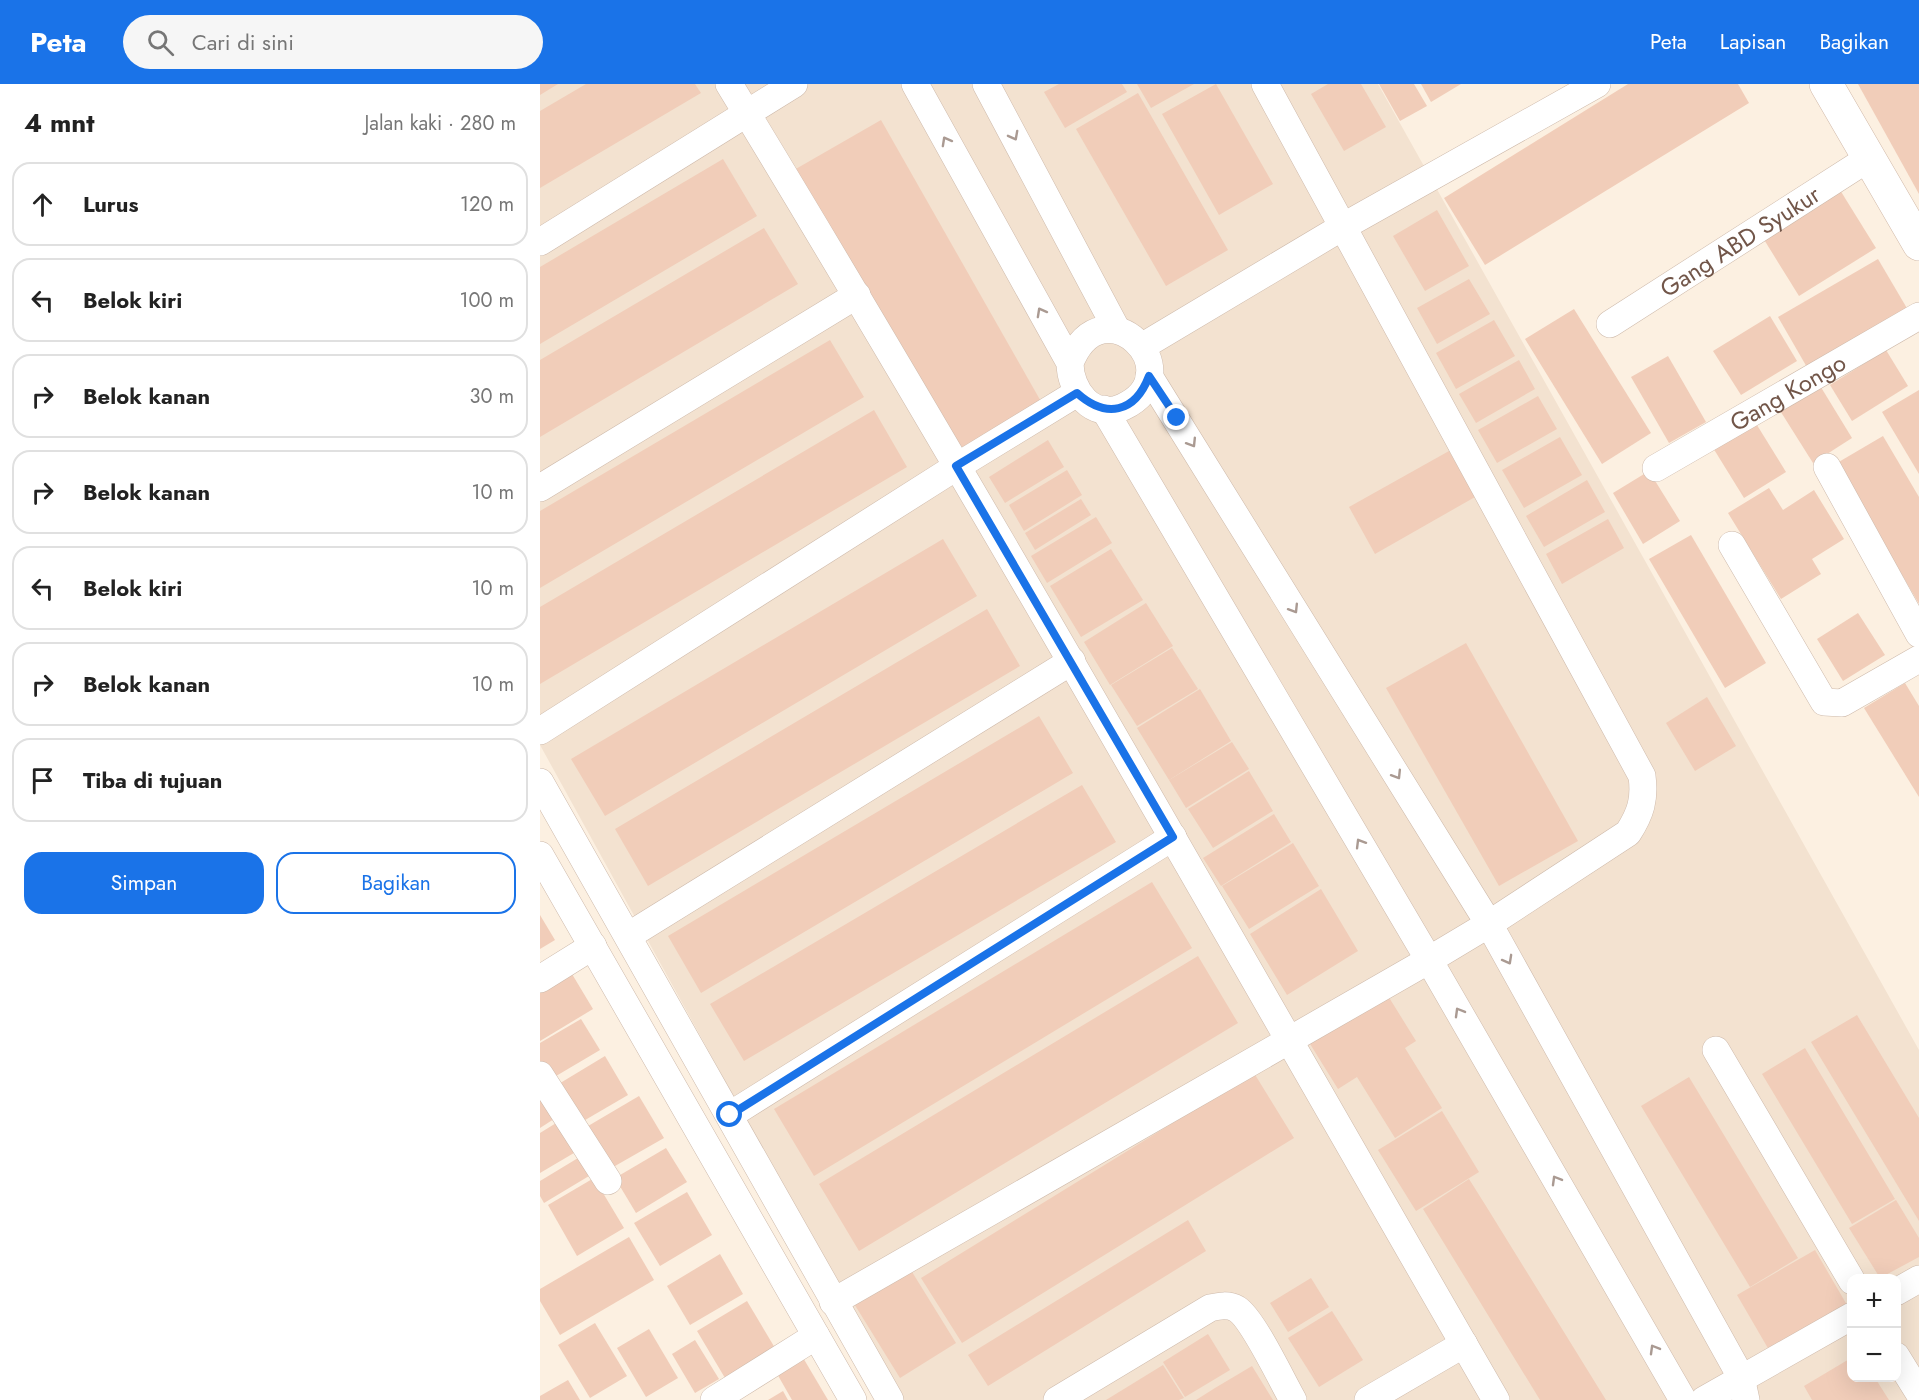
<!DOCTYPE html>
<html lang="id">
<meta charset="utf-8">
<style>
:root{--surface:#fff;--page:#f6f6f6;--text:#222;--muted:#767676;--line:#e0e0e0;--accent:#1a73e8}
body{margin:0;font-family:Jost,sans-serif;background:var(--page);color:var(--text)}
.controls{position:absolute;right:18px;bottom:18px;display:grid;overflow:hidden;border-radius:12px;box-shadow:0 6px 24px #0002}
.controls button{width:54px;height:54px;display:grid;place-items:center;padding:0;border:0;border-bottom:2px solid var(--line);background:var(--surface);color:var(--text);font:30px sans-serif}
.stop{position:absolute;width:18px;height:18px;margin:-14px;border:4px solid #1a73e8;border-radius:50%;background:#fff}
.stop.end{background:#1a73e8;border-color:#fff;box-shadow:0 2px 6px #0008}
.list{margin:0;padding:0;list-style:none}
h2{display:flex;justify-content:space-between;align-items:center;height:78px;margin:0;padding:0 24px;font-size:26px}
h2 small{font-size:20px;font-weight:400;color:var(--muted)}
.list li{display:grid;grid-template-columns:39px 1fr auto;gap:18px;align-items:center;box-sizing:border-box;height:84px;margin:0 12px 12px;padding:0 12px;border:2px solid var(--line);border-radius:18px}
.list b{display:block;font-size:22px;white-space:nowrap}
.list em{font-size:20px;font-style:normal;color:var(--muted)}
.actions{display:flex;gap:12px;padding:18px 24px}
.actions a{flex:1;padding:14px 0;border:2px solid var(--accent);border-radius:18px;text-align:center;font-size:21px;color:var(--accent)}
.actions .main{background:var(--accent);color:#fff}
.icon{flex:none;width:33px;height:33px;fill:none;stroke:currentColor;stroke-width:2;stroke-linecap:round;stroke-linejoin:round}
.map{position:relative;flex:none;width:1379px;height:1316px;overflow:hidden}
header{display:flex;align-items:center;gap:36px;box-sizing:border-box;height:84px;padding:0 30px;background:var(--accent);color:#fff}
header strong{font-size:28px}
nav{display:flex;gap:33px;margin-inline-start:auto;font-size:21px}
.search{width:420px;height:54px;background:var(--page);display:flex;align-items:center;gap:15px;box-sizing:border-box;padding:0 21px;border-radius:33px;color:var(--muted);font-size:22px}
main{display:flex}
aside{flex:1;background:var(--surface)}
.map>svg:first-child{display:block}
.residential{fill:#f3e2d0;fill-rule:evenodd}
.building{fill:#f1cdb9}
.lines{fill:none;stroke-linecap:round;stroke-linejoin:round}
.minor-casing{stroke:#cebaab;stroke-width:28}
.secondary-casing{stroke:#d1b9a8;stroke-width:34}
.minor{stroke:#fff;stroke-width:27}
.secondary{stroke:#fff;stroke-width:33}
.oneway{stroke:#aa9a92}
.route{stroke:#1a73e8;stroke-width:8}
.labels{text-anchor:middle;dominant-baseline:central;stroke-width:4.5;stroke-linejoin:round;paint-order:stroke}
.street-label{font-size:24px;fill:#725649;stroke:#fff4e7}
</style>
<header>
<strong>Peta</strong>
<div class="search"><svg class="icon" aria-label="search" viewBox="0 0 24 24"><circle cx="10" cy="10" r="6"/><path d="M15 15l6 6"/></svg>Cari di sini</div>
<nav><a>Peta</a><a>Lapisan</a><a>Bagikan</a></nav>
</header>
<main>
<aside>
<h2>4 mnt<small>Jalan kaki · 280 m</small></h2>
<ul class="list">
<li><svg class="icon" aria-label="ahead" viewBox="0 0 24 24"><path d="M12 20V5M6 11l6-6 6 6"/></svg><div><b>Lurus</b></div><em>120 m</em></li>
<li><svg class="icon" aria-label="left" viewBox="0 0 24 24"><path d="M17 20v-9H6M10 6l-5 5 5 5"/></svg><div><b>Belok kiri</b></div><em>100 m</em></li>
<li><svg class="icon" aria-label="right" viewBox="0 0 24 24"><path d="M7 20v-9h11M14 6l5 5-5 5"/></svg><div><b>Belok kanan</b></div><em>30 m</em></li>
<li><svg class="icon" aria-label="right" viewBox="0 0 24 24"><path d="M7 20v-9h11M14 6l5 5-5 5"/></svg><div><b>Belok kanan</b></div><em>10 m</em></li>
<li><svg class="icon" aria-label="left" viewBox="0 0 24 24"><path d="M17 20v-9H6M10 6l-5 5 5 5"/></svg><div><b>Belok kiri</b></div><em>10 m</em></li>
<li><svg class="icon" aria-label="right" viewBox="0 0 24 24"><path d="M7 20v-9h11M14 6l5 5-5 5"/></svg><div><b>Belok kanan</b></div><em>10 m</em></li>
<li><svg class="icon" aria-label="arrive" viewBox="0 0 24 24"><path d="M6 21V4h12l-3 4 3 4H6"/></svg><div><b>Tiba di tujuan</b></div></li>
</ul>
<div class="actions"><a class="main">Simpan</a><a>Bagikan</a></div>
</aside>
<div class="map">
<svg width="1379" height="1316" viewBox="0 0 1379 1316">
<rect width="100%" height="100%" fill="#fcf0e1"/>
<path class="residential" d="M0 0H838L1379 966V1316H361L0 661ZM1312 1194H1356V1294H1312Z"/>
<g class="building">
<path d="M0 0H18L0 11Z"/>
<path d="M46 0H155L161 9 0 104V27Z"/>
<path d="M519 0H582L587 8 525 44 504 8Z"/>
<path d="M597 0H654L611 24Z"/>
<path d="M676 0 733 100 679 131 622 30Z"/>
<path d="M788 0H821L846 43 804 67 771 10Z"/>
<path d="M839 0H874L887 22 860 37Z"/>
<path d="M881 0H921L891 18Z"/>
<path d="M1088 0H1198L1209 19 945 181 904 114Z"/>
<path d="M1318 0H1379V110Z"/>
<path d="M598 9 688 166 626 202 536 45Z"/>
<path d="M341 36 503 321 416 370 254 86Z"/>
<path d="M183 75 217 132 0 260V183Z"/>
<path d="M1300 106 1336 164 1259 212 1223 154Z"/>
<path d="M897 126 929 182 885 207 853 152Z"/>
<path d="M224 144 258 200 0 353V276Z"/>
<path d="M1338 175 1368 226 1268 285 1238 233Z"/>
<path d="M929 195 950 230 897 260 877 224Z"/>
<path d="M1034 225 1111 349 1062 380 985 255Z"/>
<path d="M1230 232 1257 277 1201 311 1173 267Z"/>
<path d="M954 236 975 272 916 305 896 269Z"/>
<path d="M290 256 324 313 0 504V427Z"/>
<path d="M1346 266 1368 302 1312 337 1290 301Z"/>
<path d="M1128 272 1166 338 1129 359 1091 293Z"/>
<path d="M979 276 995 305 936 339 919 310Z"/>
<path d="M1279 300 1312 354 1273 379 1239 325Z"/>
<path d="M1379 306V390L1342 328Z"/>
<path d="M998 312 1017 345 957 379 938 346Z"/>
<path d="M334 326 367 383 0 600V523Z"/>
<path d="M1212 333 1246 388 1204 414 1170 359Z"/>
<path d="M1343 352 1379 413V520L1297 379Z"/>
<path d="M1020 353 1042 391 984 424 962 386Z"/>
<path d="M508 356 524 383 465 419 449 393Z"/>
<path d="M909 367 935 413 835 470 809 423Z"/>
<path d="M527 386 542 411 484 447 469 421Z"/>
<path d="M1109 387 1140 437 1103 460 1073 409Z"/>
<path d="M1047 396 1065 428 1004 463 986 432Z"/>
<path d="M1229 404 1243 426 1274 406 1304 455 1272 475 1281 490 1241 515 1188 429Z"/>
<path d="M541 415 551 431 495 466 485 449Z"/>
<path d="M556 433 572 459 507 499 491 472Z"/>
<path d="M1068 435 1084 464 1022 500 1006 470Z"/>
<path d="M1151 451 1226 579 1185 604 1109 475Z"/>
<path d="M403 455 437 512 65 732 31 675Z"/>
<path d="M571 465 603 516 541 553 510 502Z"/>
<path d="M606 519 633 562 570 601 544 558Z"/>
<path d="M447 525 480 582 108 802 75 745Z"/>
<path d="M1318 529 1345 571 1303 597 1277 555Z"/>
<path d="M926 559 1038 757 959 802 846 604Z"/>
<path d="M632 564 658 605 597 642 571 601Z"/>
<path d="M1365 599 1379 622V713L1324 624Z"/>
<path d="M660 605 691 657 629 696 597 644Z"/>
<path d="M1167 613 1196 662 1155 687 1126 639Z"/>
<path d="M499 632 533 689 161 909 128 852Z"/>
<path d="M692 658 709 685 646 724 629 696Z"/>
<path d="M709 687 733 727 673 764 648 725Z"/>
<path d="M542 701 576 758 204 977 170 920Z"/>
<path d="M734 730 751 758 681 802 663 774Z"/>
<path d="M753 759 779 802 709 845 682 802Z"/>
<path d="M612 798 652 864 274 1092 234 1025Z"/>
<path d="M781 805 818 867 747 911 710 850Z"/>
<path d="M0 831 15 856 0 865Z"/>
<path d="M658 872 698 939 319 1167 279 1100Z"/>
<path d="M32 890 53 925 0 957V909Z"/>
<path d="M845 907 876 957 865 964 902 1024 855 1054 817 993 798 1005 767 955Z"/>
<path d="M1317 931 1379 1034V1137L1271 958Z"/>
<path d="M41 935 60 966 11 995 0 977V959Z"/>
<path d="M1265 964 1355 1115 1312 1140 1222 990Z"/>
<path d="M65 972 88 1011 40 1039 17 1001Z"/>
<path d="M714 989 754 1054 422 1259 381 1194Z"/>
<path d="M1149 993 1258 1174 1210 1203 1101 1022Z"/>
<path d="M0 1010 14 1035 0 1044Z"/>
<path d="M99 1012 124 1054 68 1086 43 1045Z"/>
<path d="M902 1027 939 1088 876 1127 838 1066Z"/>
<path d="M21 1036 39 1066 0 1089V1049Z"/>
<path d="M126 1064 147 1098 96 1129 75 1094Z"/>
<path d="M43 1071 54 1089 4 1119 0 1112V1097Z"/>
<path d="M54 1094 84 1144 37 1172 8 1121Z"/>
<path d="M929 1095 946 1122 1066 1316H1000L899 1151 883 1125Z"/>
<path d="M147 1108 172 1151 120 1182 94 1139Z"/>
<path d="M1356 1116 1379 1154V1173L1340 1194 1309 1144Z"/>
<path d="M648 1136 666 1167 448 1302 428 1271Z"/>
<path d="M89 1153 114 1196 20 1251 0 1217V1205Z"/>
<path d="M1275 1166 1307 1221 1229 1266 1197 1211Z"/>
<path d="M180 1170 203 1210 150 1241 127 1202Z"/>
<path d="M369 1183 416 1259 360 1294 313 1218Z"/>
<path d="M771 1194 789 1223 748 1248 730 1219Z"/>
<path d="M207 1217 235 1264 185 1294 157 1247Z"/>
<path d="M792 1227 823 1276 779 1303 748 1254Z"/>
<path d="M55 1239 87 1292 50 1314 18 1261Z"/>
<path d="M109 1245 138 1294 106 1313 77 1264Z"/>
<path d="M668 1250 690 1286 645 1313 623 1278Z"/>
<path d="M155 1256 179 1295 155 1309 132 1270Z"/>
<path d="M262 1272 288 1316H252L236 1288Z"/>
<path d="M1311 1274V1293L1335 1294 1349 1316H1272L1264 1302Z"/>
<path d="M623 1281 644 1314 639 1316H566Z"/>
<path d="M712 1282 733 1316H656L675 1304Z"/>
<path d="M28 1296 40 1316H0V1312Z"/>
<path d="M243 1307 248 1316H228Z"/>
</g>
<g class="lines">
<defs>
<g id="minor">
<path d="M189 0C453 434 702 876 956 1316"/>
<path d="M375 0 530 279C530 306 552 337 583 323 655 289 563 196 530 279"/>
<path d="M446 0 577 246"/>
<path d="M0 158 254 0"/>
<path id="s1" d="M1070 240 1329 74"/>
<path d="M603 262 804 142 1057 0"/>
<path d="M609 292 949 840 1201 1293 1206 1316"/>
<path d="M564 325 889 876 1143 1316"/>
<path d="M1287 383 1379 550"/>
<path id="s2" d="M1116 384 1379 232"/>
<path d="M0 404 317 211"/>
<path d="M1192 461 1284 618 1302 619 1379 575"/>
<path d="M0 647 416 383 537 309"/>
<path d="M0 698 350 1316"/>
<path d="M0 771 313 1316"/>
<path d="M88 852 532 577"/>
<path d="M0 895 53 862"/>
<path d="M1176 966 1312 1197"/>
<path d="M0 991 68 1097"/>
<path d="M190 1031 633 753"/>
<path d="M1356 1208 1379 1195"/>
<path d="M293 1218 889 876 949 840 1088 749C1101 729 1105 715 1102 692L725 0"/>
<path d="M1356 1272 1379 1309"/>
<path d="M174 1316 276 1252"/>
<path d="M517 1316 670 1224C679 1222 688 1220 697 1225 713 1235 742 1297 753 1316"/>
<path d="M828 1316 924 1260"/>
<path d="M1164 1316 1312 1232"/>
</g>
<path id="secondary" d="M1286 0 1379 160"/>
</defs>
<use href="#minor" class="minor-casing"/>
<use href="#secondary" class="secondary-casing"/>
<use href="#minor" class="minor"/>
<use href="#secondary" class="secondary"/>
</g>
<defs><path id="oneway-chevron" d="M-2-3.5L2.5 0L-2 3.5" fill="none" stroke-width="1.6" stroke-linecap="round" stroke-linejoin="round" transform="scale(1.5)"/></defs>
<g class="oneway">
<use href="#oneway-chevron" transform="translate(474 52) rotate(62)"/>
<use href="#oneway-chevron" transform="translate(406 57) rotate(-119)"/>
<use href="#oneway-chevron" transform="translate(501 228) rotate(-119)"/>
<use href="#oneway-chevron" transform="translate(652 359) rotate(58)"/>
<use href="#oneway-chevron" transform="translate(754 525) rotate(58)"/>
<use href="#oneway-chevron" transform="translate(857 691) rotate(58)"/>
<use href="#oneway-chevron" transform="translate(820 759) rotate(-121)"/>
<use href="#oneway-chevron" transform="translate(968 876) rotate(61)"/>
<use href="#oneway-chevron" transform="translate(919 928) rotate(-120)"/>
<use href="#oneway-chevron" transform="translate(1016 1096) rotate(-120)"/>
<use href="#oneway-chevron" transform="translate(1114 1265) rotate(-120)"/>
</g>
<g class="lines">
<path class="route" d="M190 1031 633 753 416 382 537 309C566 335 595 329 609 292L637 334"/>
</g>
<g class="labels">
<g class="street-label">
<text stroke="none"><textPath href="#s1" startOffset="154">Gang ABD Syukur</textPath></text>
<text stroke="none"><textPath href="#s2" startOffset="152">Gang Kongo</textPath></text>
</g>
</g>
</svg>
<div class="controls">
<button>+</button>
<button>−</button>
</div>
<div class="stop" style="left:190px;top:1031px"></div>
<div class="stop end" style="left:637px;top:334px"></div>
</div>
</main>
